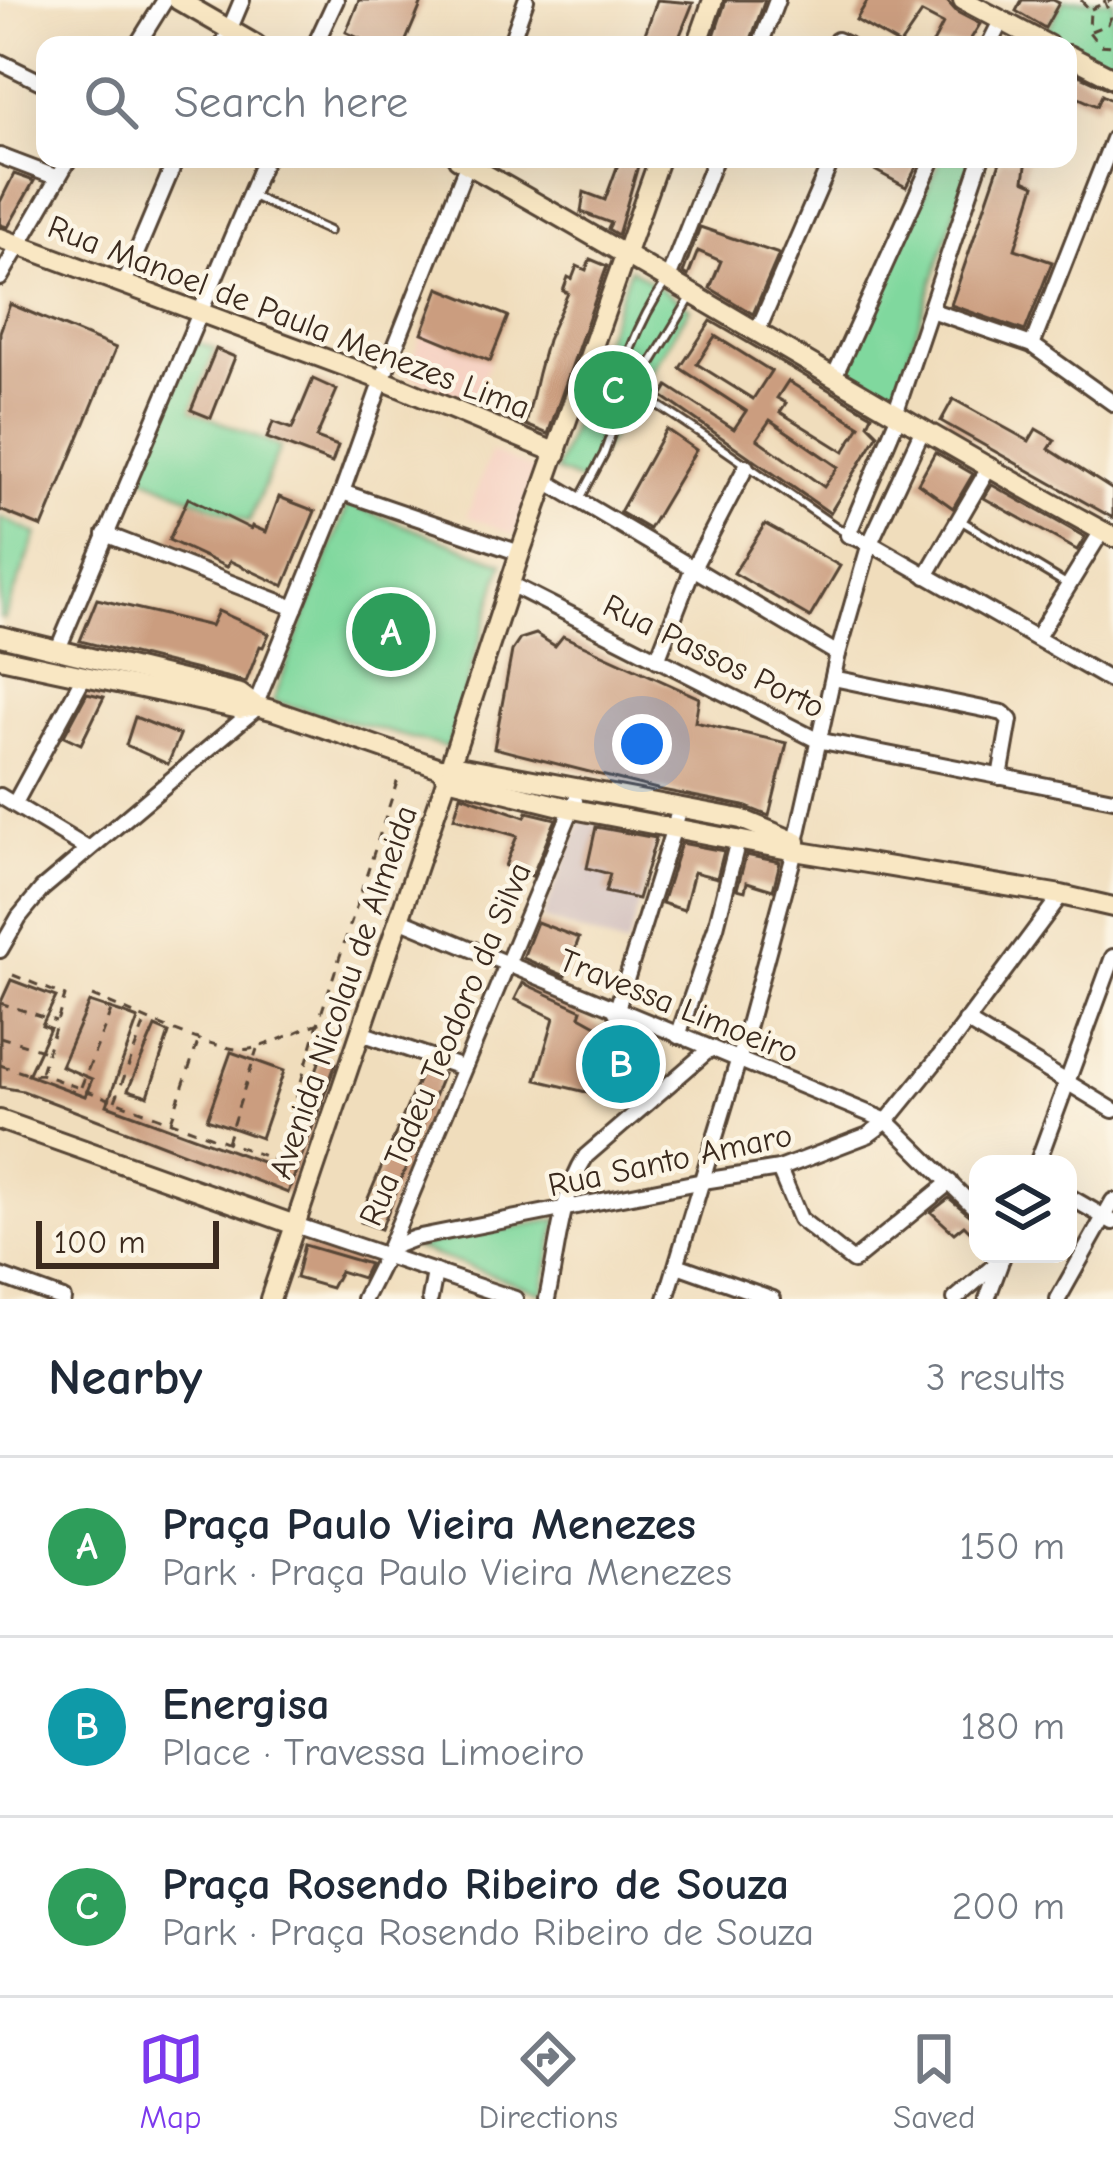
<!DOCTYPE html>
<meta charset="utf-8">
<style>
:root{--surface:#fff;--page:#f2f2f3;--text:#1f2937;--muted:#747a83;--line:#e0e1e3;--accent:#7c3aed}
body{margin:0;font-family:"Comic Neue",sans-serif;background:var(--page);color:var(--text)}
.controls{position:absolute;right:36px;bottom:36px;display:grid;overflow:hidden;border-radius:24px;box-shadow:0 12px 48px #0002}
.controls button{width:108px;height:108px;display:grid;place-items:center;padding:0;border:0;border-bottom:3px solid var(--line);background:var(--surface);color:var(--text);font:60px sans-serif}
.scale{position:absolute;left:36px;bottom:30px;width:183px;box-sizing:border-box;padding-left:12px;border:6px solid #3b2a1e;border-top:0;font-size:33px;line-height:42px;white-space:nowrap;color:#3b2a1e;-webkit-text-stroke:9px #fcf5e5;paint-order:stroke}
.you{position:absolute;left:642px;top:744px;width:42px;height:42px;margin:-30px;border:9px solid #fff;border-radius:50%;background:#1a73e8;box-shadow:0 0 0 18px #1a73e833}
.badge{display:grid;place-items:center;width:78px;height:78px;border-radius:50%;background:var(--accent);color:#fff;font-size:39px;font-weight:700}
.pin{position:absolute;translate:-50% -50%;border:6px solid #fff;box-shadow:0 3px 12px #0006}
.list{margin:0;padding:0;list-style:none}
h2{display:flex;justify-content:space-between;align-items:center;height:156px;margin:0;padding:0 48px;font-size:51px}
h2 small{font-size:39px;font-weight:400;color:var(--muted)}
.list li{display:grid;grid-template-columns:78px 1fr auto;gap:36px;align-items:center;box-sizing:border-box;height:180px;padding:0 48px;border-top:3px solid var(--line)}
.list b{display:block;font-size:45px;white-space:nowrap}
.list p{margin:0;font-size:39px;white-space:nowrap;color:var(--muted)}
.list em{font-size:39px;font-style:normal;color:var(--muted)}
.icon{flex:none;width:66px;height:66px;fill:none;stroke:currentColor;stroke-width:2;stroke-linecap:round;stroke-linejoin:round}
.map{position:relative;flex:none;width:1113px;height:1299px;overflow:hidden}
.search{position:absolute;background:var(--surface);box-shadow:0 12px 48px #0002;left:36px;right:36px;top:36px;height:132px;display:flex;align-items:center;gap:30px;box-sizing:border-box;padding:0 42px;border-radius:24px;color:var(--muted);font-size:45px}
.sheet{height:696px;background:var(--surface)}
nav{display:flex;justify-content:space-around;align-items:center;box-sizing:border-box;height:168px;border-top:3px solid var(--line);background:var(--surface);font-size:33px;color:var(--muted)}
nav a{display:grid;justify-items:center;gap:6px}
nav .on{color:var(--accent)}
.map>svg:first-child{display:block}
.built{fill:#f6d2c3}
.industrial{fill:#d1bfbd}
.green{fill:#80d89e;stroke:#5e815e;stroke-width:3}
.building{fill:#cb9d7f;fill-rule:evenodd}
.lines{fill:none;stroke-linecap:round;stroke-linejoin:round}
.lane-casing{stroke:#564536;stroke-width:12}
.street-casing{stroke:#564536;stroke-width:20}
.secondary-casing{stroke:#564536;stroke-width:24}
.path{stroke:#564536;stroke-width:3;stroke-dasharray:9 9;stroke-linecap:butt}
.lane{stroke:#fff;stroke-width:6}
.street{stroke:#fff;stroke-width:14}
.secondary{stroke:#f9e7c3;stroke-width:18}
.labels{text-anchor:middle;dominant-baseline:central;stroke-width:9;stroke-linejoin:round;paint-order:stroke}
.street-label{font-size:33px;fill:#3b2a1e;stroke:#fcf5e5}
</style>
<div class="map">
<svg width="1113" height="1299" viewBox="0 0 1113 1299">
<rect width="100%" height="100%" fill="#fcf5e5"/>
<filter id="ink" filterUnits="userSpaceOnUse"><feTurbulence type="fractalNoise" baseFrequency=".00833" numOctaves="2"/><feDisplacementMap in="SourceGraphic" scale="24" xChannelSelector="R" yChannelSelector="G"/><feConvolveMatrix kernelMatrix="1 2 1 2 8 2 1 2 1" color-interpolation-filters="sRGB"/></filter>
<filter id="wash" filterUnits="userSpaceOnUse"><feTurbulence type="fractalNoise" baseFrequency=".004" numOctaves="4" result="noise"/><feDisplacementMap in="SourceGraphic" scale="48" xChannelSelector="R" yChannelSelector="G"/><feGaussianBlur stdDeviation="2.7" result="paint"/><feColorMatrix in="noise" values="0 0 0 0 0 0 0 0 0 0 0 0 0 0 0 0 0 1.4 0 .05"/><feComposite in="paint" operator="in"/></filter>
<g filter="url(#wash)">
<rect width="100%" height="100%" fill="#f0ddbc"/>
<g class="built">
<path d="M422 333 490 361 473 402 406 375Z"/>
<path d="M491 452 540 472 516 535 467 516Z"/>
</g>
<path class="industrial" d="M581 820 659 835 627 947 542 919Z"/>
<g class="green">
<path d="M1064 0H1113V67L1046 32Z"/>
<path d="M941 159H972L892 407 842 374Z"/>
<path d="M630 268 690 308 583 483 556 471Z"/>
<path d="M195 341 216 349 192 410 280 447 249 522 139 475Z"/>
<path d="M348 504 503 563 448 748 273 701Z"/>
<path d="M0 517 37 534 4 619 0 618Z"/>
<path d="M558 1219 542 1293 415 1248 432 1243Z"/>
</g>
<g id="blocks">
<g class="building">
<path d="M359 0H423L404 45H366L367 42 346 32Z"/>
<path d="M657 0 693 3 676 45H641Z"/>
<path d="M726 0H765L749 45H711Z"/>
<path d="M868 0H946L957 12 980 24 967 45H932L943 24 922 13 900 45 856 20Z"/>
<path d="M1022 0H1053L1059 3 1045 28 1016 11Z"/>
<path d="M1068 70 1113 91V101L1102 95 1097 106 1068 93Z"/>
<path d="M620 159H640L618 235 608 229 611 223 581 212 584 192 605 200Z"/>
<path d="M854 159H904L917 166 906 187Z"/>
<path d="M1001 159H1027L1024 180 1035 185 1015 249 1052 262 1025 331 951 305Z"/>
<path d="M14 174 34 181 8 227 0 225V202Z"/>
<path d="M700 227 779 254 753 314 710 288 721 261 698 251 688 276 683 273Z"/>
<path d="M590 259 607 266 548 434 526 425 538 373 547 340 568 293 563 291 568 277 572 279 577 266 586 270Z"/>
<path d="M439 288 508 316 490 361 422 333Z"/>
<path d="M10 304 116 348 42 527 0 510V332Z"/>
<path d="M711 321 872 415 868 424 878 434 830 513 662 396 668 386 734 429 746 411 680 368ZM715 336 771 371 753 399 697 364ZM788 381 860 426 844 452 780 412 786 403 777 398ZM770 420 838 467 824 487 757 439Z"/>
<path d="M216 349 235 357 211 418 191 410Z"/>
<path d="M313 379 337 390 316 438 338 446 332 463 267 438 273 422 292 429Z"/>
<path d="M953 399 1029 441 1036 429 1055 440 1049 449 1113 490V518L941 421Z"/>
<path d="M666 429 696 450 649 529 620 512Z"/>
<path d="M935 452 973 474 953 508 918 483Z"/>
<path d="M992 485 1085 537 1077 550 984 498Z"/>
<path d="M279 497 315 511 284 586 230 561 227 567 169 540 188 498 251 529 252 526 266 532Z"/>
<path d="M765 524 840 566 810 617 734 573Z"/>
<path d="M97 599 211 626 218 611 269 634 263 647 260 646 246 682 80 641Z"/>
<path d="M536 634 555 646 563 636 699 698 695 722 787 743 769 816 744 806 657 789 494 748 512 651 520 639Z"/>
<path d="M87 693 104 697 81 744 64 736Z"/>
<path d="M135 717 180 735 168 764 126 745Z"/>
<path d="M461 795 525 817 527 812 556 819 532 876 505 866 517 836 454 818Z"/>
<path d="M596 827 656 838 638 899 605 892 610 874 587 868Z"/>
<path d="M681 843 724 851 717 878 694 872 684 910 662 903Z"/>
<path d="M746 855 780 862 773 890 747 882 745 891 737 889Z"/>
<path d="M537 922 579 938 565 976 523 958Z"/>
<path d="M11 980 56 997 42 1025 50 1028 28 1075 85 1096 92 1079 61 1066 89 1002 122 1013 138 1019 107 1105 281 1169 321 1057 336 1063 288 1193 23 1091 0 1087V1004Z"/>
<path d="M523 983 582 1010 580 1016 607 1031 610 1021 655 1037 634 1099 625 1108 586 1092 536 1080 554 1018 515 999Z"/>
<path d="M155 1027 169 1033 148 1096 128 1090Z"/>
<path d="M231 1052 284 1071 261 1138 207 1119Z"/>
<path d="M424 1067 443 1074 381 1229 361 1222 366 1203Z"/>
<path d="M949 1198 978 1222V1239L964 1225 954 1233 931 1212Z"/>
<path d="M304 1245 369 1264 362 1278 340 1271 331 1288 296 1278Z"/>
</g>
</g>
</g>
<g filter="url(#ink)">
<use href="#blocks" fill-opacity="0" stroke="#564536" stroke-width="3"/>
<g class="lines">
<defs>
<g id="lane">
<path d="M252 196 329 231"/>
<path d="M637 392C709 436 776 487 847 534"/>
<path d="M615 423C610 385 643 314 666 282"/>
<path d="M581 497 604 454 615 423 690 299"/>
<path d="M960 520 1068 585"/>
</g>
<g id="street">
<path d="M837 40 848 45"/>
<path d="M137 45 165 0"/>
<path d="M223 45 242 0"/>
<path d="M315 45 336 0"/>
<path d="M510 45 526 0"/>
<path d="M760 45 777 0"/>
<path d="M989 45 1001 21"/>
<path d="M0 62 45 84"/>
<path d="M0 156 58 178"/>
<path d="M0 278 69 159"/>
<path d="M668 279 715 159"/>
<path d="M123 285 176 159"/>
<path d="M933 311 1032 345 1113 403"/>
<path d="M758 330 832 159"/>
<path d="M1032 345 1113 139"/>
<path d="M834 377 933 159"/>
<path d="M895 414 981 159"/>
<path d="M898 417 848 535 870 543 1113 682"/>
<path d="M546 481 838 654"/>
<path d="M342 492 520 553"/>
<path d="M105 534 295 608"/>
<path d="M926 576 990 466"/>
<path d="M510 584 817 740 1113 799"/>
<path d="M1037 637 1102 531"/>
<path d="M58 649 265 159"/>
<path d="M657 660 692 570 746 467"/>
<path d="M833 678 1003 713 1010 720 1000 777"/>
<path d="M0 796 88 849"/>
<path d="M15 803 84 676"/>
<path d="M796 842 838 654 870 543 923 429"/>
<path d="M399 919 887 1121 978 1211"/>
<path d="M0 950 19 917 42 889 253 711 342 492 382 380 469 160"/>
<path d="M616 1012 680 808"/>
<path d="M966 1021 1113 1110"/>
<path d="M361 1033 463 1068"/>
<path d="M678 1036 716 927 738 840"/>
<path d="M1037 1164 1113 957"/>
<path d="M779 1169 800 1219 853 1261 950 1182"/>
<path d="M1068 1196 1113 1222"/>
<path d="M295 1225 515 1299"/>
<path d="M389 1248 415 1238 703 1181 779 1169 868 1135 887 1121 953 1040 1061 895"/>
<path d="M677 1265 773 1299"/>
<path d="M0 1276 63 1299"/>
<path d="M364 1299 387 1253 575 801"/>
<path d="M430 1299 435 1272"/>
<path d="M547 1299C557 1253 560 1196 586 1156L711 1048"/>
<path d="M666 1299 739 1058 795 851"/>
<path d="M955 1299 1002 1259"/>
<path d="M987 1299 1000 1264"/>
<path d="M1058 1299 1113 1201"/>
</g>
<g id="secondary">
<path d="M178 0 256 45"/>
<path d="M963 0 1048 45"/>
<path d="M697 45 713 0"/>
<path d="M1068 55 1113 78"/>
<path d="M458 159C679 282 892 416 1113 537"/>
<path d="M0 238 382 380 557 453"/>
<path d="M0 636 240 694 256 706"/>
<path d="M0 658 240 709 256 706 272 710 440 768 447 778"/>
<path d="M452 760 520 553 659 159"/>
<path d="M458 766 741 819 796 842 795 851"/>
<path d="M447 778 573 809 795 851 1061 895 1113 907"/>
<path d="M0 1120 295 1225"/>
<path d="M270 1299 447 778"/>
</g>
</defs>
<use href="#lane" class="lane-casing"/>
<use href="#street" class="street-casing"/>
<use href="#secondary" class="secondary-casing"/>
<g class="path">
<path d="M1081 0 1090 10 1089 32 1099 45 1113 46"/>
<path d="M1104 0 1111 17 1108 24 1113 26"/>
<path d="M1091 9 1112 0"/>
<path d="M1091 31 1108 24"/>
<path d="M13 975 65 996 41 1072"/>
<path d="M92 996C124 1009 220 1055 250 1049 286 1041 308 1021 348 1017"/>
<path d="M0 1003 56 1021"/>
<path d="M0 1037 46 1051"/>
<path d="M0 1065 30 1075 41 1074 278 1161 319 1020 400 773"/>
<path d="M81 1087 113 1006"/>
<path d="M115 1101 146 1020"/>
<path d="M171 1121 199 1039"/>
<path d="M227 1142 257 1049"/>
</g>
<use href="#lane" class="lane"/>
<use href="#street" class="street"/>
<use href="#secondary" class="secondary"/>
</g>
</g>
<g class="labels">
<g class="street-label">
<text transform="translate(289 317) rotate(21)">Rua Manoel de Paula Menezes Lima</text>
<text transform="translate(714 656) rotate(26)">Rua Passos Porto</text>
<text transform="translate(343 992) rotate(-71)">Avenida Nicolau de Almeida</text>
<text transform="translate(679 1006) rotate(22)">Travessa Limoeiro</text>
<text transform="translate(445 1044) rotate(-67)">Rua Tadeu Teodoro da Silva</text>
<text transform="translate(670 1160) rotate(-12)">Rua Santo Amaro</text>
</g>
</g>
</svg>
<div class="controls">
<button><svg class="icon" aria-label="layers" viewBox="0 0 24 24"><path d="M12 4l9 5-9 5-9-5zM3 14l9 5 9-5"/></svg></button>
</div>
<div class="scale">100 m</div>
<div class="you"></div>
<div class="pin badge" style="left:391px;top:632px;background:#2e9e5b">A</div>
<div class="pin badge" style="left:621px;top:1064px;background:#0f9aa8">B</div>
<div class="pin badge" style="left:613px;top:390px;background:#2e9e5b">C</div>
<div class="search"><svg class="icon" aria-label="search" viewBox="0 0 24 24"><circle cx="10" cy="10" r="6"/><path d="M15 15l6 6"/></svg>Search here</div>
</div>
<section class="sheet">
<h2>Nearby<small>3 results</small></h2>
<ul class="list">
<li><span class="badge" style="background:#2e9e5b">A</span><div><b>Praça Paulo Vieira Menezes</b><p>Park · Praça Paulo Vieira Menezes</p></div><em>150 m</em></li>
<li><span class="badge" style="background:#0f9aa8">B</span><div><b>Energisa</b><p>Place · Travessa Limoeiro</p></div><em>180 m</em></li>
<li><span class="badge" style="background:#2e9e5b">C</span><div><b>Praça Rosendo Ribeiro de Souza</b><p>Park · Praça Rosendo Ribeiro de Souza</p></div><em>200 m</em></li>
</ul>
</section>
<nav>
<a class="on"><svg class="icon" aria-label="map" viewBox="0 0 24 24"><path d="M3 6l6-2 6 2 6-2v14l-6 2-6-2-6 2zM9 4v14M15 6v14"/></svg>Map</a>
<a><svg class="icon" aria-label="directions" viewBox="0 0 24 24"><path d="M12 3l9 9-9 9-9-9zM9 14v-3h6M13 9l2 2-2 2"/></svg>Directions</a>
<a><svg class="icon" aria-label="saved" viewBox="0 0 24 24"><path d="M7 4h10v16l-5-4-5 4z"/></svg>Saved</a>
</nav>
